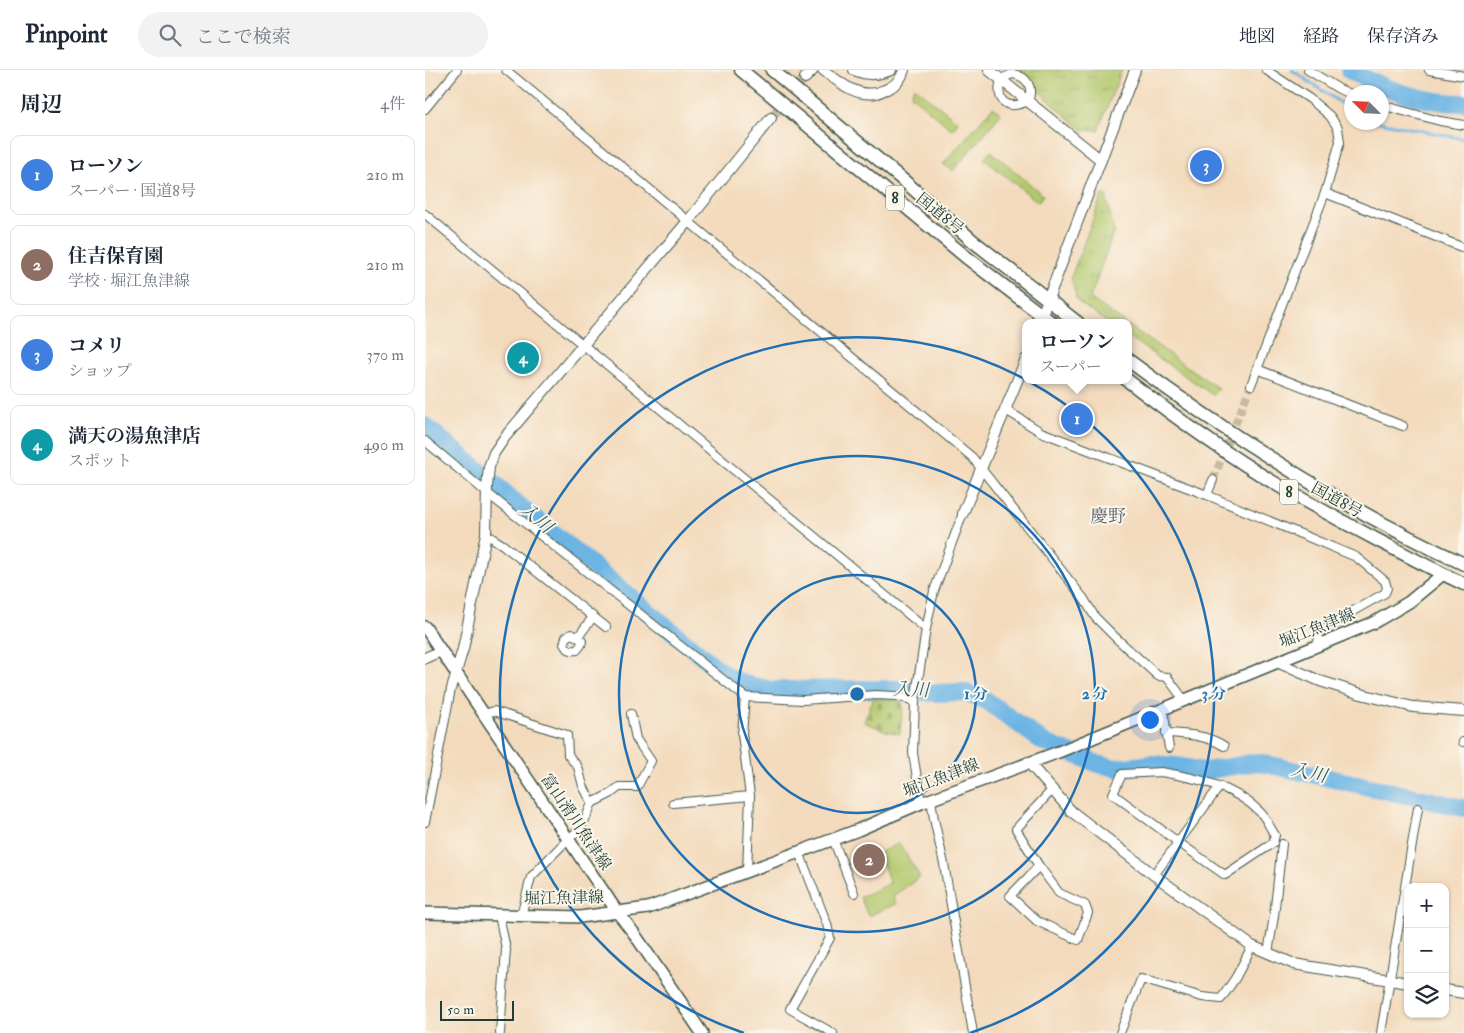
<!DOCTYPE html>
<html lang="ja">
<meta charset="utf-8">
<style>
:root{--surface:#fff;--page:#f2f2f3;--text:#1f2937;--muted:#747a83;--line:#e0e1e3;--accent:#1a73e8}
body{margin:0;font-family:"IM FELL Double Pica","Noto Serif JP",serif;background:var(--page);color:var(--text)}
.controls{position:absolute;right:15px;bottom:15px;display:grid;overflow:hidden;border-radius:10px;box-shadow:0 1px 4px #0004}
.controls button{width:45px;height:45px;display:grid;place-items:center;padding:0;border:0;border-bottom:1px solid var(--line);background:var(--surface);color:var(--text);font:25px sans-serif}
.compass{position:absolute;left:919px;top:15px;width:45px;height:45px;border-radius:50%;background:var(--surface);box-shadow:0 1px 4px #0004;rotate:294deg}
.scale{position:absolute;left:15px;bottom:12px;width:74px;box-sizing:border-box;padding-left:5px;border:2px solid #1f3d34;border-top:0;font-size:14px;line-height:18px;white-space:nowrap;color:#1f3d34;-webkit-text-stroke:4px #fbf7ec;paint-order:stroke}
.you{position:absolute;left:724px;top:649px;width:18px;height:18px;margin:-12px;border:4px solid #fff;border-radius:50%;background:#1a73e8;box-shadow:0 0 0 8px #1a73e833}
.badge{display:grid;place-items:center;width:32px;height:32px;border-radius:50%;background:var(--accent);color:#fff;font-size:16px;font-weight:700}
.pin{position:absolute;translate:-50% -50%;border:2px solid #fff;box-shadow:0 1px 5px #0006}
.popup{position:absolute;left:597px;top:249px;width:110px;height:65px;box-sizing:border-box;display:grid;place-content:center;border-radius:10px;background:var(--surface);filter:drop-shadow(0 1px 4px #0005);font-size:16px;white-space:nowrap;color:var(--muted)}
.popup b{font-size:19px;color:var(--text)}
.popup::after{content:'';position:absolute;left:50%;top:100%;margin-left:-10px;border:10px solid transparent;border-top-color:var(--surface)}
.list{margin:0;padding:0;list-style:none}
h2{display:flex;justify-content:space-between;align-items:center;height:65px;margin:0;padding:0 20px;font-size:21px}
h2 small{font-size:16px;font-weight:400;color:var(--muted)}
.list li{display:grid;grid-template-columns:32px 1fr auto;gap:15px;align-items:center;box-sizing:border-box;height:80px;margin:0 10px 10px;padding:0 10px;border:1px solid var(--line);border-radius:10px}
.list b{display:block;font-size:19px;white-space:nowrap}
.list p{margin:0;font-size:16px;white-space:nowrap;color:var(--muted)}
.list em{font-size:16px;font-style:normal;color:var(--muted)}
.icon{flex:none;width:28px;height:28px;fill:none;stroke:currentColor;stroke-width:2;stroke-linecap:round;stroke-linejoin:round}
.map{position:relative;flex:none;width:1039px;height:963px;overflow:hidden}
header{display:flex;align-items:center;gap:30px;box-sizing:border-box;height:70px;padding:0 25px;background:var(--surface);border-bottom:1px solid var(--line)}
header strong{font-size:24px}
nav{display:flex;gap:28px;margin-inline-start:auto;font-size:18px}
.search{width:350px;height:45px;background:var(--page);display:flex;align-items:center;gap:12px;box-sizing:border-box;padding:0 18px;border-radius:28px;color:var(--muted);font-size:19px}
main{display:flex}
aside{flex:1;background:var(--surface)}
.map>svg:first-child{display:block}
.grass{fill:url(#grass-tufts);stroke:#688250}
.cemetery{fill:url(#cemetery-stones);stroke:#688250}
.garden{fill:#b2c76c;stroke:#688250}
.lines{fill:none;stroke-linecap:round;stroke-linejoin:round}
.stream{stroke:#6cb4e4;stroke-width:3}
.river{stroke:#6cb4e4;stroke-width:18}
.minor-tunnel{stroke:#c9bba1;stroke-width:8;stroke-dasharray:8 4;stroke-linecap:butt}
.tertiary-tunnel{stroke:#c9bba1;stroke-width:10;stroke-dasharray:10 5;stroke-linecap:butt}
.minor-casing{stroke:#3f5548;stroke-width:10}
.tertiary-casing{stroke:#3f5548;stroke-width:12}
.secondary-casing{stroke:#3f5548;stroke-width:14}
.trunk-casing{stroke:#3f5548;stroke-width:15}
.minor{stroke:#fff;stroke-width:8}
.tertiary{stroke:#fff;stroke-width:10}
.secondary{stroke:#fff;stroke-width:11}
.trunk{stroke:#fff;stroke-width:12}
.ring{fill:none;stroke:#1f6fb2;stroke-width:2.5}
.labels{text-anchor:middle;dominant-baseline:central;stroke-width:4;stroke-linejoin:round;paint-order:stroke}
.shield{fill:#fbf7ec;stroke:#61756b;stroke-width:1}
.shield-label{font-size:15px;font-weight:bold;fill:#1f3d34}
.street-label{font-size:16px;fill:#1f3d34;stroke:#fbf7ec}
.neighbourhood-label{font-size:18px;fill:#5f636f;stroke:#fbf7ec}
.water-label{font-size:18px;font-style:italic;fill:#325b60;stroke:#fbf7ec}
.centre{fill:#1f6fb2;stroke:#fbf7ec;stroke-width:2.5}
.ring-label{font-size:15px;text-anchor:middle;font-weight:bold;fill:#1f6fb2;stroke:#fbf7ec;stroke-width:4;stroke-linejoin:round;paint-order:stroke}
</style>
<header>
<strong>Pinpoint</strong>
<div class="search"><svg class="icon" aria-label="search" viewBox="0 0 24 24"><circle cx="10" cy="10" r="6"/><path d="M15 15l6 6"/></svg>ここで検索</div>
<nav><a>地図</a><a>経路</a><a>保存済み</a></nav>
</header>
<main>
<aside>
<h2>周辺<small>4件</small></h2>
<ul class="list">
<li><span class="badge" style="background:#3f7fe0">1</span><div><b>ローソン</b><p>スーパー · 国道8号</p></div><em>210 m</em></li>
<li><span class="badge" style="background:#8d6e63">2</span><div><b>住吉保育園</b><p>学校 · 堀江魚津線</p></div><em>210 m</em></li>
<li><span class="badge" style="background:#3f7fe0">3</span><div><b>コメリ</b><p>ショップ</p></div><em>370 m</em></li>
<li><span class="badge" style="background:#0f9aa8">4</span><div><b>満天の湯魚津店</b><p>スポット</p></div><em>490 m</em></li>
</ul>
</aside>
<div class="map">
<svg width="1039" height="963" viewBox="0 0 1039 963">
<defs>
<pattern id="grass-tufts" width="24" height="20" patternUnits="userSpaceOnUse" patternTransform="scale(1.25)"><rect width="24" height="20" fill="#b2c76c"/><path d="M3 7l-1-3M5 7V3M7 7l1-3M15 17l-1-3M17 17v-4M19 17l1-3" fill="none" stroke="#90a35a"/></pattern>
<pattern id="cemetery-stones" width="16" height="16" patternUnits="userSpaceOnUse" patternTransform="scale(1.25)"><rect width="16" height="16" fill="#b2c76c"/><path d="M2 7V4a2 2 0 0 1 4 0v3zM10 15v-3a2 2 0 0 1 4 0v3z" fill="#90a35a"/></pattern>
</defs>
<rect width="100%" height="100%" fill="#fbf7ec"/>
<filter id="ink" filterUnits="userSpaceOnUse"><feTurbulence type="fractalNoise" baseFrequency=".02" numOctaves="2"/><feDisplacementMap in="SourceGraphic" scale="10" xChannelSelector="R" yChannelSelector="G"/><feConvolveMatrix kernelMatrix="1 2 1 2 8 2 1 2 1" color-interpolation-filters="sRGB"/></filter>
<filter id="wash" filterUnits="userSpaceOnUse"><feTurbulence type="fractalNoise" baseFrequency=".0096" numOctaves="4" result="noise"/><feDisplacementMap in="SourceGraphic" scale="20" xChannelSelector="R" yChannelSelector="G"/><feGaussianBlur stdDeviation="1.12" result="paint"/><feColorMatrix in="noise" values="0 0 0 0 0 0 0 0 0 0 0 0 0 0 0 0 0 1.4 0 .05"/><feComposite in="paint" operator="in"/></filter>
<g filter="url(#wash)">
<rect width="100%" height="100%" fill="#f3dabc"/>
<g class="grass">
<path d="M590 0H697L673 60H657Z"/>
<path d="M489 16 533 52 527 60 486 25Z"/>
<path d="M568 37 576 44 528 101 518 94Z"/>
<path d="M566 81 618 125 613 132 559 89Z"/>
<path d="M677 125H681L689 161 665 228 700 253H683L652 231 646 207Z"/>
<path d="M703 255 794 319 788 325 703 267Z"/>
</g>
<path class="cemetery" d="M448 629 475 630 478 634 475 664 461 661 439 652Z"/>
<path class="garden" d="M474 773 495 807 468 826 471 834 443 846 435 827 465 813 454 783Z"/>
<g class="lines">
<g class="stream">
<path d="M867 0 914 32 926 39"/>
<path d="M954 52 1039 69"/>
</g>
<g class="river">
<path d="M924 0C957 19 1001 33 1039 33"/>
<path d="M0 356 62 407 96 437 299 604 319 614 348 620 471 619 509 623 539 622 562 631 618 672 673 694 691 698 727 694 752 696 780 701 832 692 1039 738"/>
</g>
</g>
</g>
<g filter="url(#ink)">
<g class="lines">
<path class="minor-tunnel" d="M788 410 826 315"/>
<path class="tertiary-tunnel" d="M346 48 380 8"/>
<defs>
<g id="minor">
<path d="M81 0 547 387 659 529 670 547 691 568 733 606 742 607 759 630"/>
<path d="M883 0 914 19 926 24"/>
<path d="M1004 0 1039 6"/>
<path d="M587 4C602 6 609 17 603 31 582 41 570 32 576 9Z"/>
<path d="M956 35 1015 51 1039 55"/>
<path d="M0 39 32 0"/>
<path d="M900 123 1039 178"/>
<path d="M0 144 501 559"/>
<path d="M832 299 978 356"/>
<path d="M826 315 900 123 915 72 913 58 905 46 885 29 841 0"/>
<path d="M581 340 616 362 782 425 931 487 960 511 962 518 960 523 905 554 894 563 893 575"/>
<path d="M0 371 62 423 320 627 378 630 450 625 471 626 490 631"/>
<path d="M782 425 788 410"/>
<path d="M61 464 78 475 181 557"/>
<path d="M153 567 157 571 156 575 152 580C146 581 142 580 139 574L141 567 146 564 153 567 168 547"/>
<path d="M320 627 317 664 325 726 322 801"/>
<path d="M738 639 744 678"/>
<path d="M59 644 69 641 142 665 143 685 153 697 158 716 167 733 161 748 153 761 143 769 106 807 96 846"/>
<path d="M741 663C761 664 782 665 799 676"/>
<path d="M1038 672H1039"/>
<path d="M736 702C772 708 809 716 835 742 841 748 845 758 850 765L848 773 800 805 753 772 688 724 697 704Z"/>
<path d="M506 729 509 749 519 794 548 963"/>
<path d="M167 733 185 724 194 717H212L226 691 211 669 206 644"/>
<path d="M248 733 325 726"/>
<path d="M496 733 488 683 490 631 501 559 509 521 538 443"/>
<path d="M0 752 26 619 31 602"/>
<path d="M408 769 429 823"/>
<path d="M374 782 402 854 405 868 365 939 408 963"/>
<path d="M614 796 585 826 612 851 653 870 663 843 660 835 634 823 614 796 591 759 627 720"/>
<path d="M729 805 795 716"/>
<path d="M74 845 81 879 75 963"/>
<path d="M843 883 849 846 857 774"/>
<path d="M695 963 716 909 777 927 796 929 811 907 827 876"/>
<path d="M956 963 993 738"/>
</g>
<g id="tertiary">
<path d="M398 0C413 11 430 27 451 23 454 23 458 20 462 19 471 15 476 10 479 0"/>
<path d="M429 0C443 6 452 5 466 0"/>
<path d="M564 0 676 90"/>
<path d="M380 8 388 0"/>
<path d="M614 253 710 0"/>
<path d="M538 443 601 289"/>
<path d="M0 588 16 581"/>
<path d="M852 592 895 611 936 624 988 637 1039 641"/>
<path d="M31 602 38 579 61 464 62 417 64 397 69 383 80 367 263 151 346 48"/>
<path d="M603 692 646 741 729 805 827 876 869 894 983 913"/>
<path d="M1020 920 1039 923"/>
</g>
<g id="secondary">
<path d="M0 557 193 843 208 862 277 963"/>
<path d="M0 843 155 847 223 838 374 782 433 760 496 733 631 683 950 552 984 532 1018 504"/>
</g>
<g id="trunk">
<path d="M316 0 541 187 627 253"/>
<path d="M347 0 485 116 548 171 653 253"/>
<path d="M703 290C809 369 920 439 1039 494"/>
<path d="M702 310C750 347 799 383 851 414 886 435 922 454 958 473 985 487 1011 501 1039 514"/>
</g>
</defs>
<use href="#minor" class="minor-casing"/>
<use href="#tertiary" class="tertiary-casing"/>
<use href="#secondary" class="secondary-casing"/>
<use href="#trunk" class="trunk-casing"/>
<use href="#minor" class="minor"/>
<use href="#tertiary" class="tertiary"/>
<use href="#secondary" class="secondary"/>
<use href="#trunk" class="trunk"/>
</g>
</g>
<g class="ring">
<circle cx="432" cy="624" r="119"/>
<circle cx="432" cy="624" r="238"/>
<path d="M319 963A357 357 0 1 1 545 963"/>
</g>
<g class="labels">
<g class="shield">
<rect x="461" y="115.5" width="18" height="25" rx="4"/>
<rect x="855" y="409.5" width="18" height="25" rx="4"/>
</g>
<g class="shield-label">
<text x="470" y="128">8</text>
<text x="864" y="422">8</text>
</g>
<g class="street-label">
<text transform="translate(515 144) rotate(39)">国道8号</text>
<text transform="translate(912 430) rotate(29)">国道8号</text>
<text transform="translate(892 558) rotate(-22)">堀江魚津線</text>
<text transform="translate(516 708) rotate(-21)">堀江魚津線</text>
<text transform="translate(151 752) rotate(56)">富山滑川魚津線</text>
<text transform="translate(139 828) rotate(-1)">堀江魚津線</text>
</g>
<g class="neighbourhood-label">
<text x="683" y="446">慶野</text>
</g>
<g class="water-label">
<text transform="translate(111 448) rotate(40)">入川</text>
<text transform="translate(486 620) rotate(2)">入川</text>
<text transform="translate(884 703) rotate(13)">入川</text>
</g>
</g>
<circle cx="432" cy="624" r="8" class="centre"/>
<g class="ring-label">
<text x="551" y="629">1 分</text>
<text x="670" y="629">2 分</text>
<text x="789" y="629">3 分</text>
</g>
</svg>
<div class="controls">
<button>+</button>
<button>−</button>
<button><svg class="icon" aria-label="layers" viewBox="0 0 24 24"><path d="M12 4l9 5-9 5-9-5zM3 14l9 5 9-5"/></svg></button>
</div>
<svg class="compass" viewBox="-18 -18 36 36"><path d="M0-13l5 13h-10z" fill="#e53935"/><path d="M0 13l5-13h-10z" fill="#747a83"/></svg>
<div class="scale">50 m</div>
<div class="you"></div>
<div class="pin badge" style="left:652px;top:349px;background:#3f7fe0">1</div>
<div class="popup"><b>ローソン</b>スーパー</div>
<div class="pin badge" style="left:444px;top:790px;background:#8d6e63">2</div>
<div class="pin badge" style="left:781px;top:96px;background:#3f7fe0">3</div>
<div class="pin badge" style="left:98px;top:288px;background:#0f9aa8">4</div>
</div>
</main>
